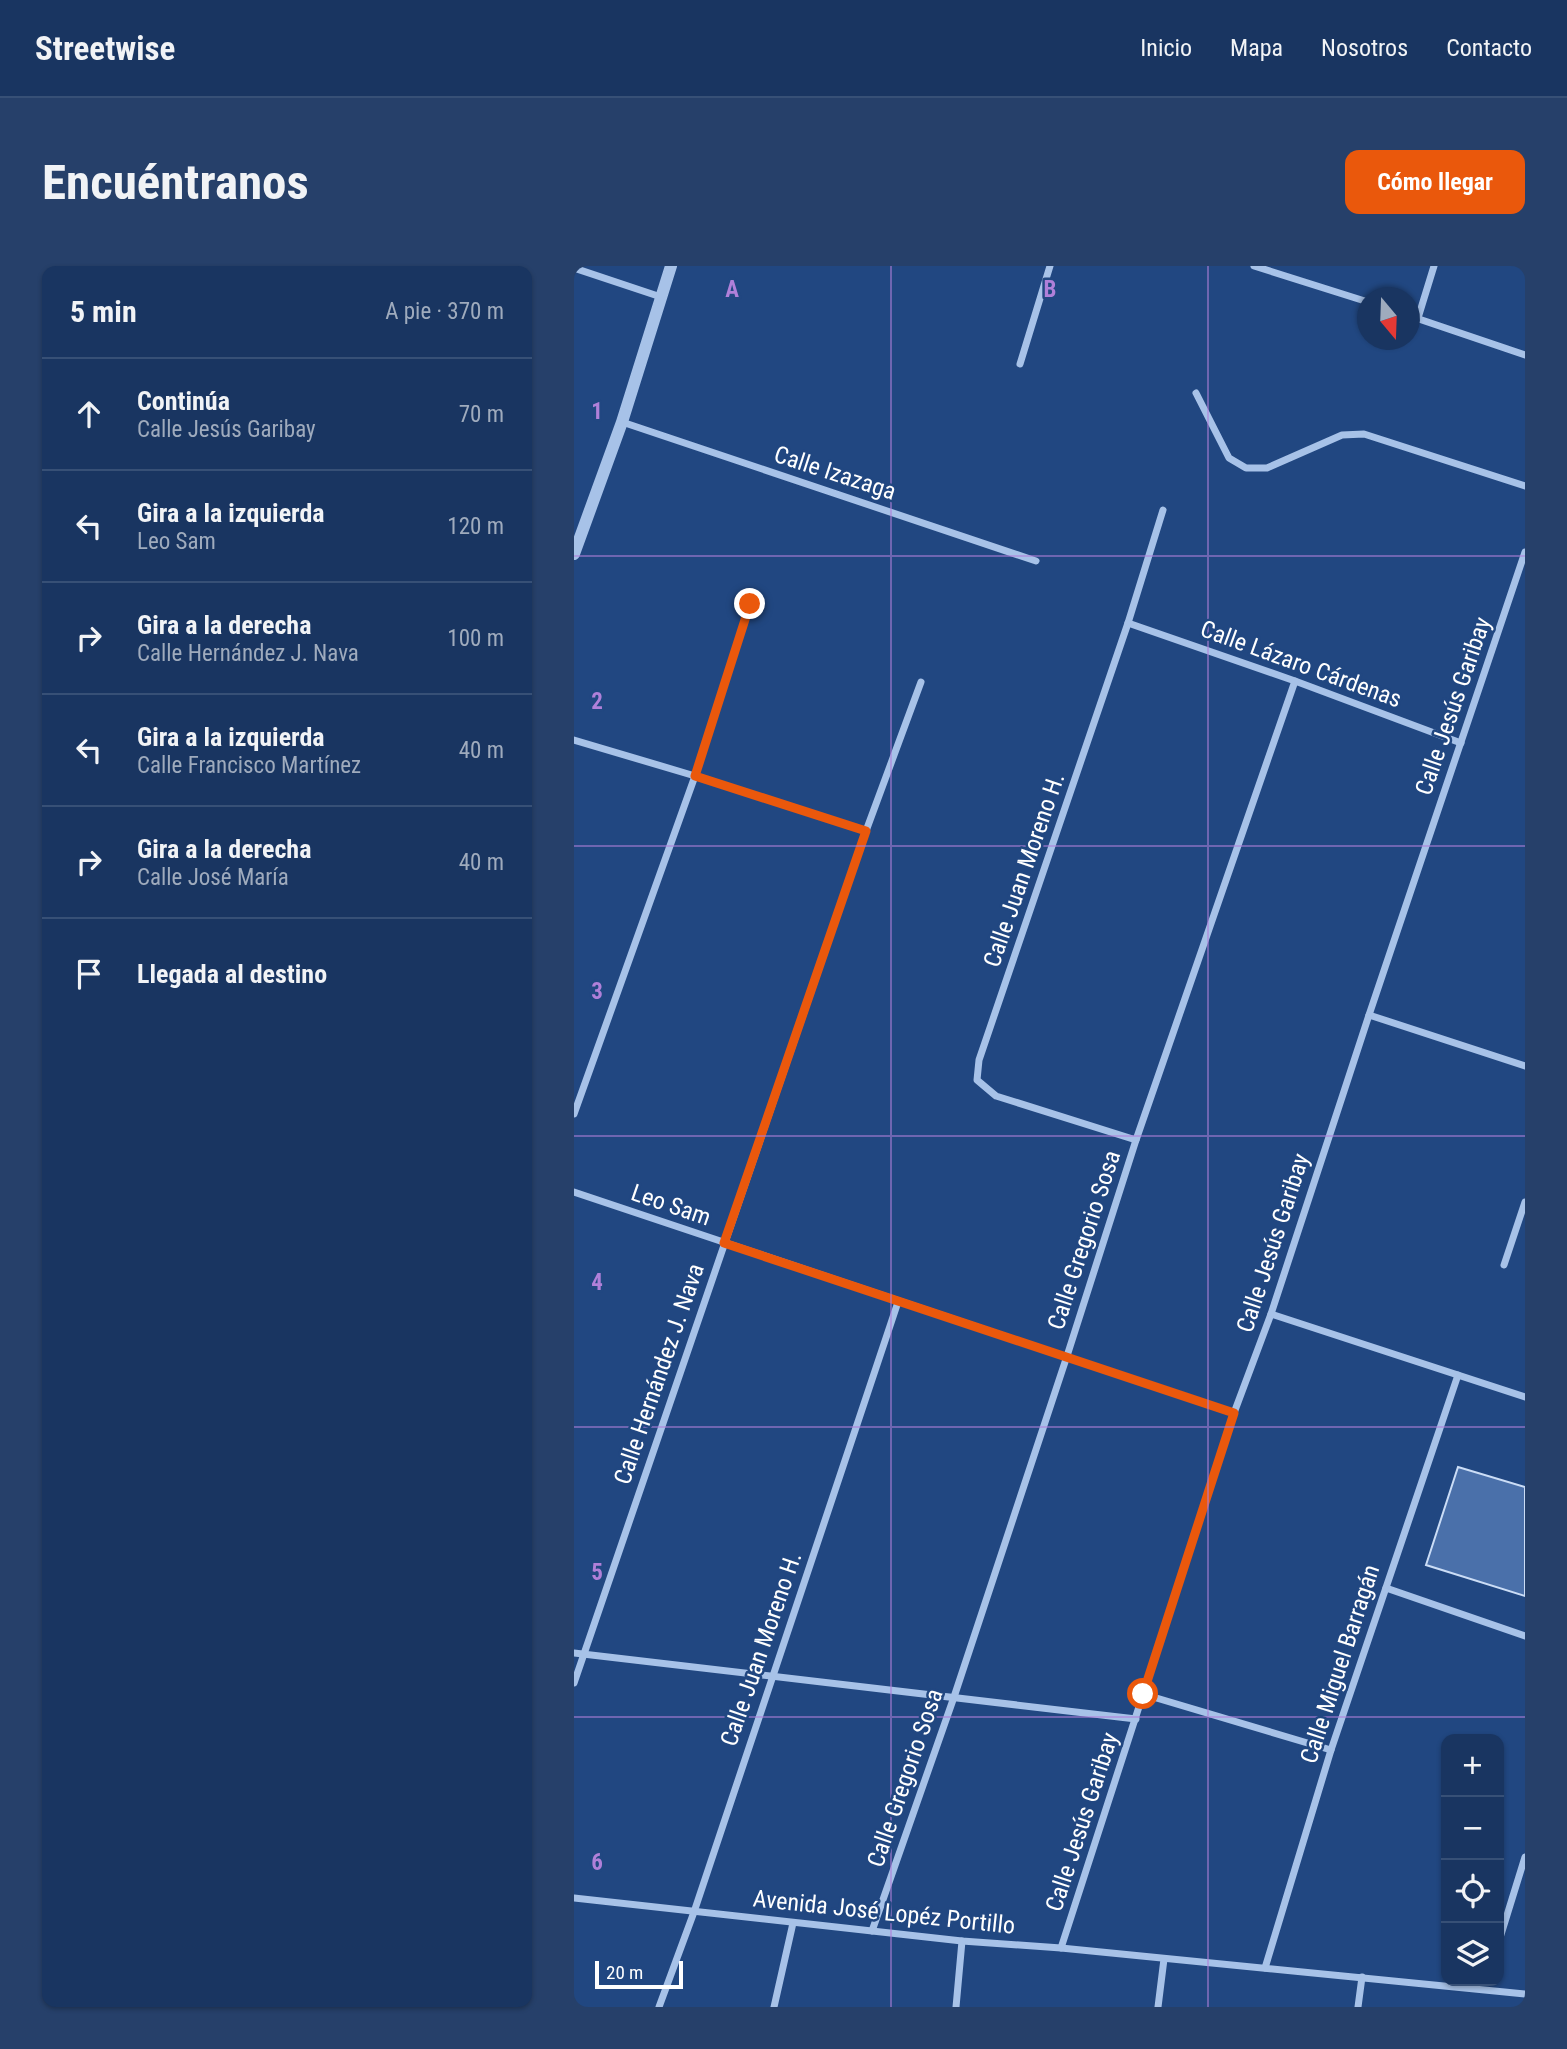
<!DOCTYPE html>
<html lang="es">
<meta charset="utf-8">
<style>
:root{--surface:#193561;--page:#26406a;--text:#f1f3f6;--muted:#9fabbd;--line:#375076;--accent:#ea580c}
body{margin:0;font-family:"Roboto Condensed",sans-serif;background:var(--page);color:var(--text)}
.controls{position:absolute;right:21px;bottom:21px;display:grid;overflow:hidden;border-radius:14px;box-shadow:0 2px 5px #0004}
.controls button{width:63px;height:63px;display:grid;place-items:center;padding:0;border:0;border-bottom:2px solid var(--line);background:var(--surface);color:var(--text);font:35px sans-serif}
.compass{position:absolute;left:783px;top:21px;width:63px;height:63px;border-radius:50%;background:var(--surface);box-shadow:0 2px 5px #0004;rotate:161deg}
.scale{position:absolute;left:21px;bottom:18px;width:88px;box-sizing:border-box;padding-left:7px;border:4px solid #fff;border-top:0;font-size:19px;line-height:24px;white-space:nowrap;color:#fff;-webkit-text-stroke:5px #214781;paint-order:stroke}
.stop{position:absolute;width:21px;height:21px;margin:-16px;border:5px solid #ea580c;border-radius:50%;background:#fff}
.stop.end{background:#ea580c;border-color:#fff;box-shadow:0 2px 7px #0008}
.list{margin:0;padding:0;list-style:none}
h2{display:flex;justify-content:space-between;align-items:center;height:91px;margin:0;padding:0 28px;font-size:30px}
h2 small{font-size:23px;font-weight:400;color:var(--muted)}
.list li{display:grid;grid-template-columns:46px 1fr auto;gap:21px;align-items:center;box-sizing:border-box;height:112px;padding:0 28px;border-top:2px solid var(--line)}
.list b{display:block;font-size:26px;white-space:nowrap}
.list p{margin:0;font-size:23px;white-space:nowrap;color:var(--muted)}
.list em{font-size:23px;font-style:normal;color:var(--muted)}
.icon{flex:none;width:38px;height:38px;fill:none;stroke:currentColor;stroke-width:2;stroke-linecap:round;stroke-linejoin:round}
.map{position:relative;flex:none;width:951px;height:1741px;overflow:hidden;border-radius:14px}
header{display:flex;align-items:center;gap:42px;box-sizing:border-box;height:98px;padding:0 35px;background:var(--surface);border-bottom:2px solid var(--line)}
header strong{font-size:33px}
nav{display:flex;gap:38px;margin-inline-start:auto;font-size:24px}
.intro{display:flex;align-items:center;justify-content:space-between;box-sizing:border-box;height:168px;padding:0 42px}
h1{margin:0;font-size:49px}
.button{padding:18px 32px;border-radius:14px;background:var(--accent);color:#fff;font-size:24px;font-weight:700}
main{display:flex;gap:42px;padding:0 42px}
aside{flex:1;background:var(--surface);border-radius:14px;box-shadow:0 2px 5px #0004}
.map>svg:first-child{display:block}
.building{fill:#4a70aa;stroke:#cbddf6;stroke-width:2}
.lines{fill:none;stroke-linecap:round;stroke-linejoin:round}
.minor{stroke:#a7c2e8;stroke-width:7}
.tertiary{stroke:#a7c2e8;stroke-width:12}
.route{stroke:#ea580c;stroke-width:9}
.grid{fill:none;stroke:#b080d9;stroke-width:2;stroke-opacity:0.55}
.labels{text-anchor:middle;dominant-baseline:central;stroke-width:5;stroke-linejoin:round;paint-order:stroke}
.street-label{font-size:24px;fill:#fff;stroke:#214781}
.grid-label{font-size:23px;text-anchor:middle;font-weight:bold;fill:#b080d9;stroke:#214781;stroke-width:5;stroke-linejoin:round;paint-order:stroke}
</style>
<header>
<strong>Streetwise</strong>
<nav><a>Inicio</a><a>Mapa</a><a>Nosotros</a><a>Contacto</a></nav>
</header>
<div class="intro"><h1>Encuéntranos</h1><a class="button">Cómo llegar</a></div>
<main>
<aside>
<h2>5 min<small>A pie · 370 m</small></h2>
<ul class="list">
<li><svg class="icon" aria-label="ahead" viewBox="0 0 24 24"><path d="M12 20V5M6 11l6-6 6 6"/></svg><div><b>Continúa</b><p>Calle Jesús Garibay</p></div><em>70 m</em></li>
<li><svg class="icon" aria-label="left" viewBox="0 0 24 24"><path d="M17 20v-9H6M10 6l-5 5 5 5"/></svg><div><b>Gira a la izquierda</b><p>Leo Sam</p></div><em>120 m</em></li>
<li><svg class="icon" aria-label="right" viewBox="0 0 24 24"><path d="M7 20v-9h11M14 6l5 5-5 5"/></svg><div><b>Gira a la derecha</b><p>Calle Hernández J. Nava</p></div><em>100 m</em></li>
<li><svg class="icon" aria-label="left" viewBox="0 0 24 24"><path d="M17 20v-9H6M10 6l-5 5 5 5"/></svg><div><b>Gira a la izquierda</b><p>Calle Francisco Martínez</p></div><em>40 m</em></li>
<li><svg class="icon" aria-label="right" viewBox="0 0 24 24"><path d="M7 20v-9h11M14 6l5 5-5 5"/></svg><div><b>Gira a la derecha</b><p>Calle José María</p></div><em>40 m</em></li>
<li><svg class="icon" aria-label="arrive" viewBox="0 0 24 24"><path d="M6 21V4h12l-3 4 3 4H6"/></svg><div><b>Llegada al destino</b></div></li>
</ul>
</aside>
<div class="map">
<svg width="951" height="1741" viewBox="0 0 951 1741">
<rect width="100%" height="100%" fill="#214781"/>
<path class="building" d="M884 1201 951 1221V1330L852 1299Z"/>
<g class="lines">
<g class="minor">
<path d="M680 0 794 36"/>
<path d="M0 2 87 31"/>
<path d="M836 50 951 89"/>
<path d="M844 52 860 0"/>
<path d="M446 98 476 0"/>
<path d="M622 127 655 192 672 202H693L768 169 790 168 951 220"/>
<path d="M48 156 462 295"/>
<path d="M554 357 721 415 887 477"/>
<path d="M0 474 121 510 292 565"/>
<path d="M795 749 951 800"/>
<path d="M0 848 121 510 176 338"/>
<path d="M562 874 422 830 403 814 405 794 554 357 589 244"/>
<path d="M0 926 660 1147"/>
<path d="M930 999 951 936"/>
<path d="M697 1048 951 1131"/>
<path d="M812 1322 951 1370"/>
<path d="M0 1387 562 1453"/>
<path d="M0 1417 292 565 347 416"/>
<path d="M569 1428 757 1484"/>
<path d="M0 1632 388 1675 487 1682 951 1728"/>
<path d="M298 1665 380 1431 493 1090 562 874 721 415"/>
<path d="M925 1675 951 1591"/>
<path d="M487 1682 660 1147 697 1048 795 749 951 286"/>
<path d="M691 1702 757 1484 884 1109"/>
<path d="M85 1741 120 1646 324 1036"/>
<path d="M200 1741 219 1657"/>
<path d="M382 1741 388 1675"/>
<path d="M584 1741 590 1693"/>
<path d="M784 1741 788 1711"/>
</g>
<path class="tertiary" d="M0 288 48 156 97 0"/>
</g>
<g class="lines">
<path class="route" d="M176 338 121 510 292 565 150 977 660 1147 569 1428"/>
</g>
<path class="grid" d="M317 0V1741M634 0V1741M0 290H951M0 580H951M0 870H951M0 1161H951M0 1451H951"/>
<g class="labels">
<g class="street-label">
<text transform="translate(261 207) rotate(18)">Calle Izazaga</text>
<text transform="translate(727 398) rotate(20)">Calle Lázaro Cárdenas</text>
<text transform="translate(879 440) rotate(-71)">Calle Jesús Garibay</text>
<text transform="translate(450 604) rotate(-71)">Calle Juan Moreno H.</text>
<text transform="translate(97 939) rotate(19)">Leo Sam</text>
<text transform="translate(510 974) rotate(-72)">Calle Gregorio Sosa</text>
<text transform="translate(699 977) rotate(-72)">Calle Jesús Garibay</text>
<text transform="translate(85 1108) rotate(-71)">Calle Hernández J. Nava</text>
<text transform="translate(187 1383) rotate(-71)">Calle Juan Moreno H.</text>
<text transform="translate(766 1398) rotate(-72)">Calle Miguel Barragán</text>
<text transform="translate(331 1512) rotate(-71)">Calle Gregorio Sosa</text>
<text transform="translate(508 1556) rotate(-72)">Calle Jesús Garibay</text>
<text transform="translate(310 1646) rotate(6)">Avenida José Lopéz Portillo</text>
</g>
</g>
<g class="grid-label">
<text x="158" y="31">A</text>
<text x="476" y="31">B</text>
<text x="23" y="153">1</text>
<text x="23" y="443">2</text>
<text x="23" y="733">3</text>
<text x="23" y="1024">4</text>
<text x="23" y="1314">5</text>
<text x="23" y="1604">6</text>
</g>
</svg>
<div class="controls">
<button>+</button>
<button>−</button>
<button><svg class="icon" aria-label="locate" viewBox="0 0 24 24"><circle cx="12" cy="12" r="6"/><path d="M12 2v4M12 18v4M2 12h4M18 12h4"/></svg></button>
<button><svg class="icon" aria-label="layers" viewBox="0 0 24 24"><path d="M12 4l9 5-9 5-9-5zM3 14l9 5 9-5"/></svg></button>
</div>
<svg class="compass" viewBox="-18 -18 36 36"><path d="M0-13l5 13h-10z" fill="#e53935"/><path d="M0 13l5-13h-10z" fill="#9fabbd"/></svg>
<div class="scale">20 m</div>
<div class="stop" style="left:569px;top:1428px"></div>
<div class="stop end" style="left:176px;top:338px"></div>
</div>
</main>
